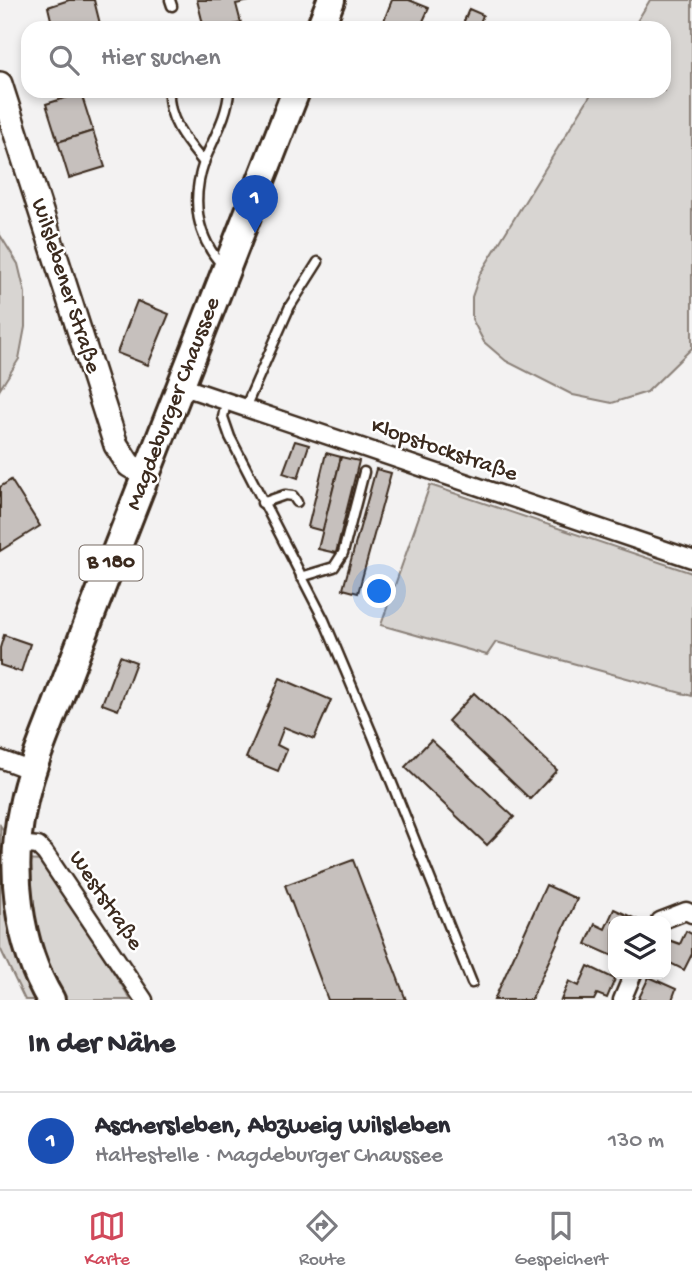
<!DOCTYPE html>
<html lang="de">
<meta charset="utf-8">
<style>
:root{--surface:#fff;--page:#f2f2f3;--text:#2b2b33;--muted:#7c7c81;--line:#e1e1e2;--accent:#d1495b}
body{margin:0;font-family:"Gochi Hand",sans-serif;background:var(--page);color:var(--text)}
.controls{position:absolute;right:21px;bottom:21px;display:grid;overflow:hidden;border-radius:14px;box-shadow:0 4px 10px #0003}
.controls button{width:63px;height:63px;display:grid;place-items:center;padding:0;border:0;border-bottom:2px solid var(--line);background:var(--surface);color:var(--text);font:35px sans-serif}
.you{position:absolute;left:380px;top:592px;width:24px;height:24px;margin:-18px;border:5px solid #fff;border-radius:50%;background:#1a73e8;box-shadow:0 0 0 10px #1a73e833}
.badge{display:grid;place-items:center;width:46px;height:46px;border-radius:50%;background:var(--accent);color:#fff;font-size:23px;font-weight:700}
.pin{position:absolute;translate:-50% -58px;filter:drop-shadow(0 2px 4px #0008)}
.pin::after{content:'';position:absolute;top:37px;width:24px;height:21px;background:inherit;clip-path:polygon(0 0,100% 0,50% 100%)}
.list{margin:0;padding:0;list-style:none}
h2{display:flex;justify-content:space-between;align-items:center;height:91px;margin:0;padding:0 28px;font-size:30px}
h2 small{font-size:23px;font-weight:400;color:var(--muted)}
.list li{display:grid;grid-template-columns:46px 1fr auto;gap:21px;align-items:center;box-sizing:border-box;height:98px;padding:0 28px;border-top:2px solid var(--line)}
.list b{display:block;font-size:26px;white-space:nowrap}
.list p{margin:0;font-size:23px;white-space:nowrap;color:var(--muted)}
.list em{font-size:23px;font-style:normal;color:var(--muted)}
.icon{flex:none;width:38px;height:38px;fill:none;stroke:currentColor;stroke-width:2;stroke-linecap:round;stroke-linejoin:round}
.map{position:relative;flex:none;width:692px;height:1000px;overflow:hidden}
.search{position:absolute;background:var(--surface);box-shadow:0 4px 10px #0003;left:21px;right:21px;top:21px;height:77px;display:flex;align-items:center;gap:18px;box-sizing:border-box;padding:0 24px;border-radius:21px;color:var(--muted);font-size:26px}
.sheet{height:189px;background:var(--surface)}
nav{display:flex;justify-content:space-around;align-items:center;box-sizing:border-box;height:98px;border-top:2px solid var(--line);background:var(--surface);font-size:19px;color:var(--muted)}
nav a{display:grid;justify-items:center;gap:4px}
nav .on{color:var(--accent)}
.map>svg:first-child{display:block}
.green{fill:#d8d5d2;stroke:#8a8078;stroke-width:2}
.building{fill:#c6c0bd;stroke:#3b2a1e;stroke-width:2}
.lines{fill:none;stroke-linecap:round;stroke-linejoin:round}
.lane-casing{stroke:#3b2a1e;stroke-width:13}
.street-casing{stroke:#3b2a1e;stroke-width:21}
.secondary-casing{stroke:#3b2a1e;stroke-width:28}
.primary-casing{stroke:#3b2a1e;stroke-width:32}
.lane{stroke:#fff;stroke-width:8}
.street{stroke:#fff;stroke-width:16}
.secondary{stroke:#fff;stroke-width:23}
.primary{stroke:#fff;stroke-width:26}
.labels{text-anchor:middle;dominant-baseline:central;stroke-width:5;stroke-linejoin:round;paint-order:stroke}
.shield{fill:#fff;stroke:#766a62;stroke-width:2}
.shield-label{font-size:21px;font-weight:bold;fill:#3b2a1e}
.street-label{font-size:23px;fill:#3b2a1e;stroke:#fff}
</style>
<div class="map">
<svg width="692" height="1000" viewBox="0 0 692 1000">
<rect width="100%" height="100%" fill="#f3f2f2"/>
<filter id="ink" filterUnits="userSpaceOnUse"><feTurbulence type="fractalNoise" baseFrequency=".0143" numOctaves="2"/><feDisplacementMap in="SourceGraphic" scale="14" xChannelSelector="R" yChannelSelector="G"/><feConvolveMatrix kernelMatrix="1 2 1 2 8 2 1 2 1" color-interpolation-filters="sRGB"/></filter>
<g filter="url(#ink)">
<g class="green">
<path d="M650 0H692V348L647 392 612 403 573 395 506 361 484 342 472 319V297L480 274 593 91H664V28H633Z"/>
<path d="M0 235 18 264 25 293V327L19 359 0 389Z"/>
<path d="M430 485 692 573V696L496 642 487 655 381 625Z"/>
<path d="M0 825 23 860 43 861 131 1000H25L0 948Z"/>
</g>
<g class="building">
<path d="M69 0H94L101 28H53L48 7Z"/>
<path d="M197 0H254L236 4 241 23 221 28H204Z"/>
<path d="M392 0H409L429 8 420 28H381Z"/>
<path d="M469 9 483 15 478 28 462 26Z"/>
<path d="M81 93 93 131 58 142 46 104Z"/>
<path d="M93 131 105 167 69 178 58 142Z"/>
<path d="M137 301 169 314 148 365 117 353Z"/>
<path d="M295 441 309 445 298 478 283 473Z"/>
<path d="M326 453 341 457 323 531 308 527Z"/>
<path d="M341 457 359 461 336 553 318 549Z"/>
<path d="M376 469 391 473 358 593 343 589Z"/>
<path d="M11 480 40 526 0 551V487Z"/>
<path d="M4 635 30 644 21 672 0 665V648Z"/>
<path d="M120 656 136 662 118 710 102 704Z"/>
<path d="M280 678 331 700 314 739 284 727 277 745 287 750 278 771 246 758Z"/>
<path d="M474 693 557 770 530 799 448 721Z"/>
<path d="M431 740 514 817 487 845 405 767Z"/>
<path d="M353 860 406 1000H328L285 885Z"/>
<path d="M546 885 577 899 531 1000H494Z"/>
<path d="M614 909 640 921H613V956L586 944 595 924 605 929Z"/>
<path d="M686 931 692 934V954L684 970 666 961V939L680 944Z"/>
<path d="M588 966 615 979 607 998 597 994 594 1000H561L569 981 579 986Z"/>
<path d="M649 977 676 989 672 1000H638Z"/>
</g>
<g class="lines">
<defs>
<g id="lane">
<path d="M170 0 172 6"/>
<path d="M169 91C167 119 187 142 204 163"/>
<path d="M224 267C196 238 191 200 204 162 213 139 228 115 229 91"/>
<path d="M226 402 223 417 230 437 324 620 373 736 472 983"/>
<path d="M245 408 290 306 318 262"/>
<path d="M262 503 285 495 293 496 297 502"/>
<path d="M301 577 334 567 343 553 364 472"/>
</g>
<g id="street">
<path d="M181 386 692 559"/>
<path d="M0 759 32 771"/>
<path d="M17 844 38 846 45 853 144 1000"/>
<path d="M660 921 686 911 692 914"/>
<path d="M622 1000 633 974"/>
</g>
<path id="secondary" d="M0 84 116 445 129 465 146 475"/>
<g id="primary">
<path d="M320 28 331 0"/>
<path d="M51 1000C17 944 9 868 23 805 30 769 46 734 59 699 79 646 99 594 120 541 180 391 238 241 296 91"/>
</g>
</defs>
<use href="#lane" class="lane-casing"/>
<use href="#street" class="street-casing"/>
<use href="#secondary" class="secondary-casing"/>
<use href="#primary" class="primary-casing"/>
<use href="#lane" class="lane"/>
<use href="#street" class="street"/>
<use href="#secondary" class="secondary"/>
<use href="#primary" class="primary"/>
</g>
</g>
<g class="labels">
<rect class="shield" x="79.5" y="545.5" width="63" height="35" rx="5"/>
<g class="shield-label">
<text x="111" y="563">B 180</text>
</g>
<g class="street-label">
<text transform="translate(65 286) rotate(72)">Wilslebener Straße</text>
<text transform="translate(174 404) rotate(-69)">Magdeburger Chaussee</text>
<text transform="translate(444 451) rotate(19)">Klopstockstraße</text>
<text transform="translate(105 901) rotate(56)">Weststraße</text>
</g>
</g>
</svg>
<div class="controls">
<button><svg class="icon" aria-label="layers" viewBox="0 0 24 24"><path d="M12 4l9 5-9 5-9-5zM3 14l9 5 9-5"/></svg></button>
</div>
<div class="you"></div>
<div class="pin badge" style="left:255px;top:233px;background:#1a4fb4">1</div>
<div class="search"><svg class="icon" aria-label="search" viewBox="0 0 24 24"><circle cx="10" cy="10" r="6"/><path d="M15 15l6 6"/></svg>Hier suchen</div>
</div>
<section class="sheet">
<h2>In der Nähe<small></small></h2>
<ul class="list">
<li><span class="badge" style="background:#1a4fb4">1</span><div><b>Aschersleben, Abzweig Wilsleben</b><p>Haltestelle · Magdeburger Chaussee</p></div><em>130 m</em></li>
</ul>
</section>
<nav>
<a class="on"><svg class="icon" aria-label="map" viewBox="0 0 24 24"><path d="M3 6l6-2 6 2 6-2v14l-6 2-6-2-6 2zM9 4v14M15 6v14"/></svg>Karte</a>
<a><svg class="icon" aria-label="directions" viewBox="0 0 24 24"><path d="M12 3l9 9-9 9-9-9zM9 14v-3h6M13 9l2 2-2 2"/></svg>Route</a>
<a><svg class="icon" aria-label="saved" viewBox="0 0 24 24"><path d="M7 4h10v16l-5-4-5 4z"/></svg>Gespeichert</a>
</nav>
